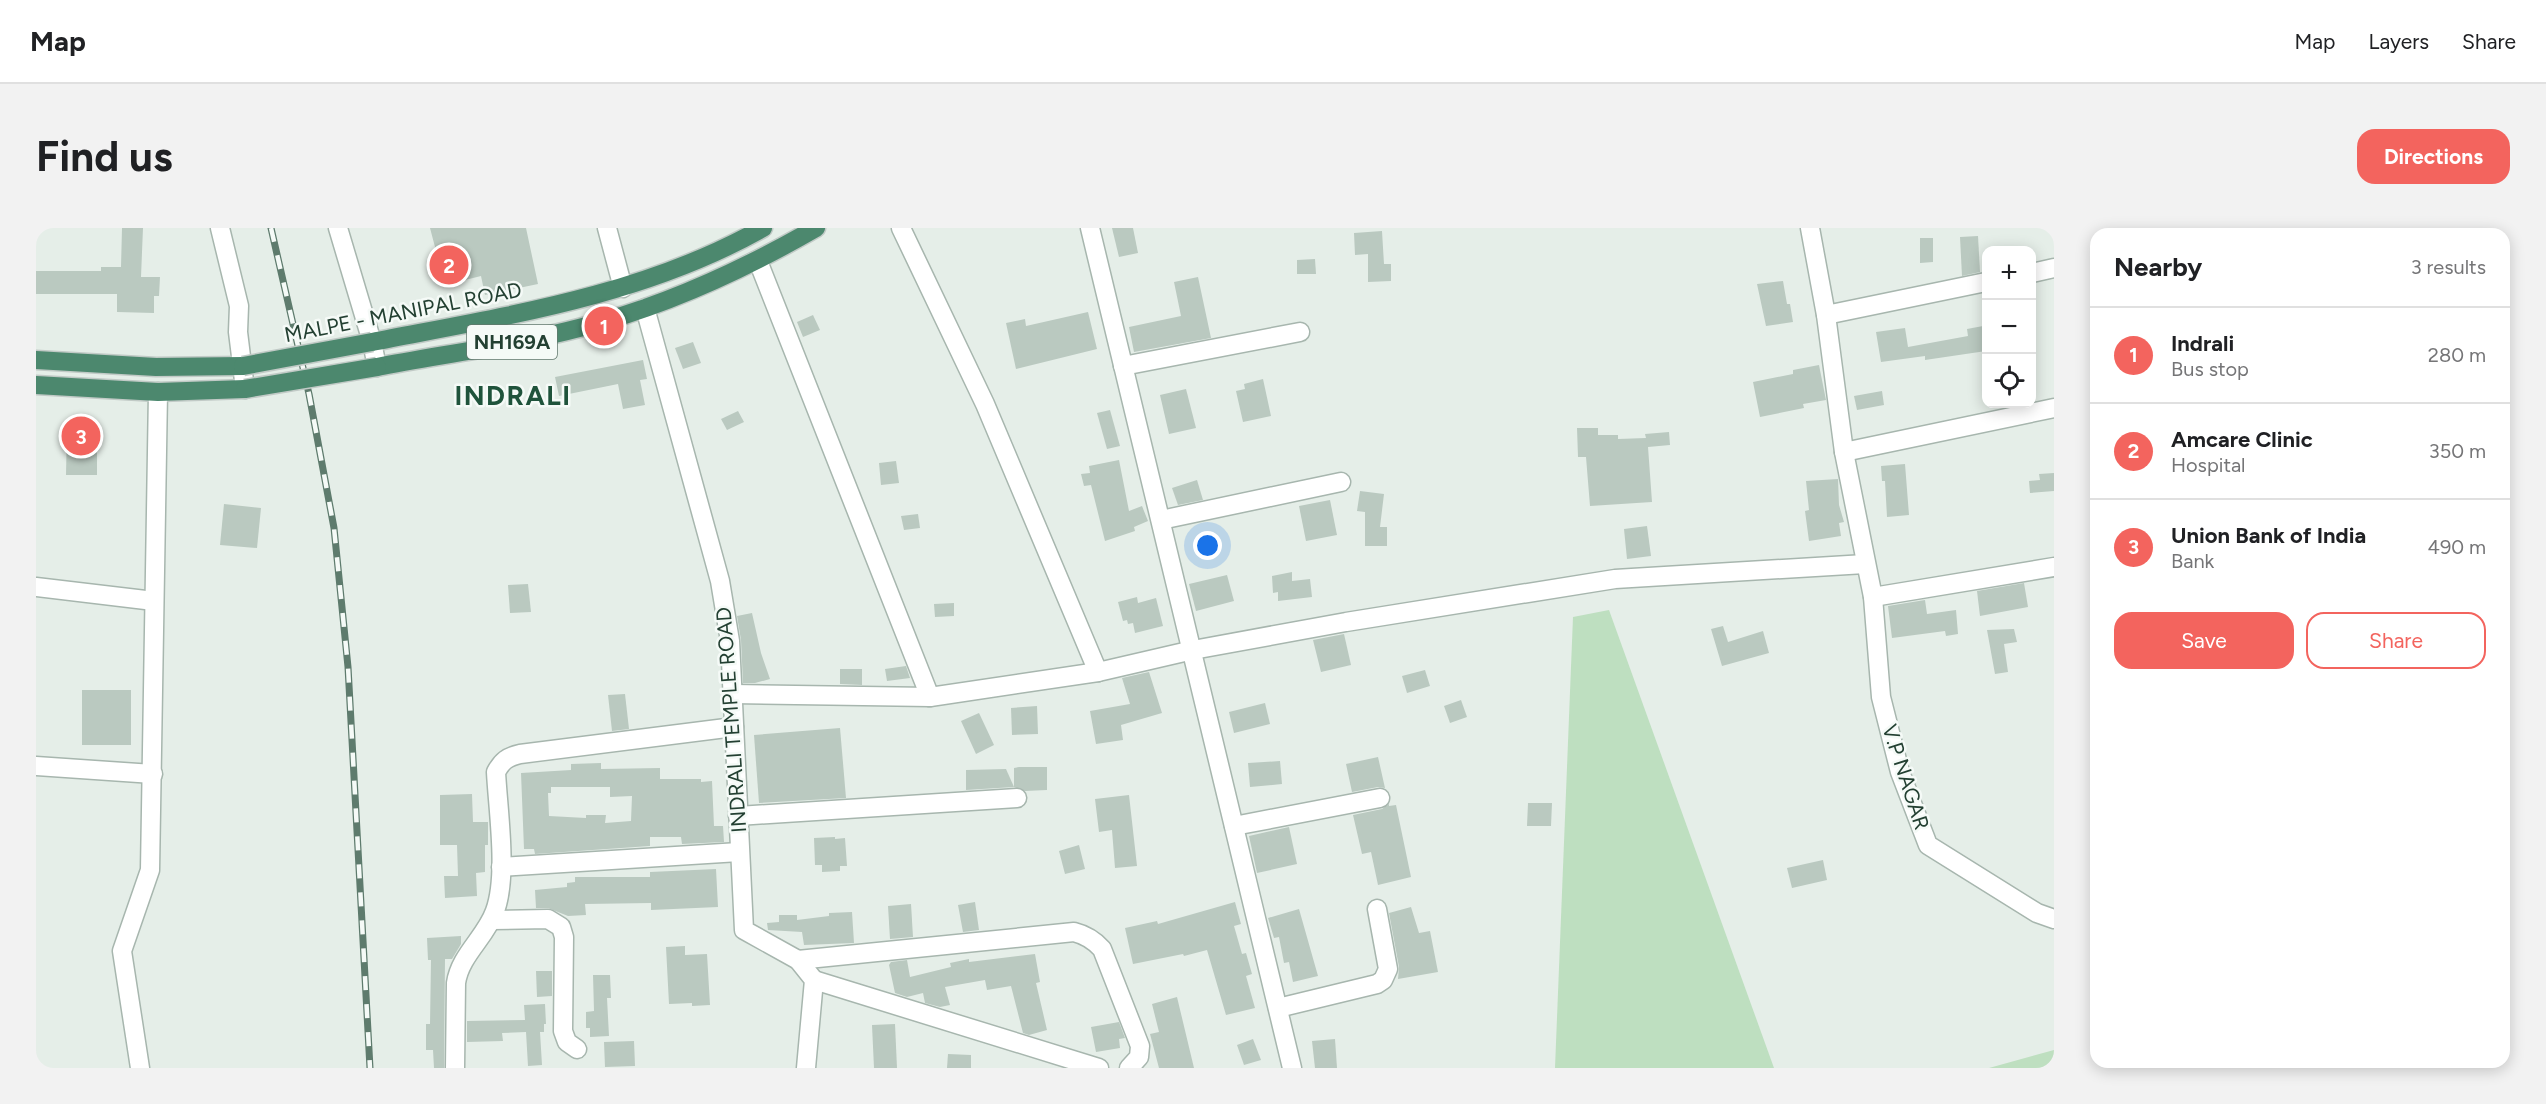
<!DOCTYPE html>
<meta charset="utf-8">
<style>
:root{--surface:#fff;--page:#f2f2f2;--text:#202124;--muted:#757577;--line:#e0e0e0;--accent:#f3645e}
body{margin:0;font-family:Figtree,sans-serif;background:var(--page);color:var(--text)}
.controls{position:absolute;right:18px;top:18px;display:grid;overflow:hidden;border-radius:12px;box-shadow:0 3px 15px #0003}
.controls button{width:54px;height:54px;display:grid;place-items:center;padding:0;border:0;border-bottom:2px solid var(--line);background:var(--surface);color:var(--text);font:30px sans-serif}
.you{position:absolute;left:1172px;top:318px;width:21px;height:21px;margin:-15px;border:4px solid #fff;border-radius:50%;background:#1a73e8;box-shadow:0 0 0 9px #1a73e833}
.badge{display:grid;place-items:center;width:39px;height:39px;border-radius:50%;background:var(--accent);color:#fff;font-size:20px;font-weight:700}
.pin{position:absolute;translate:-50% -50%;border:3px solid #fff;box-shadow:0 2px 6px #0006}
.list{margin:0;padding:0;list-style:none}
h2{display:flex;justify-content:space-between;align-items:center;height:78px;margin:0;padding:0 24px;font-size:26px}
h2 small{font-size:20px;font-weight:400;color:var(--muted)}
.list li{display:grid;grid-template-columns:39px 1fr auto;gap:18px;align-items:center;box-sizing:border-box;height:96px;padding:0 24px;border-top:2px solid var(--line)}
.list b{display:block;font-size:22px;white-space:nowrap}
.list p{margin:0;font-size:20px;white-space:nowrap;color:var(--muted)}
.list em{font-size:20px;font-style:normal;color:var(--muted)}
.actions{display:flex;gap:12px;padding:18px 24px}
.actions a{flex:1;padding:14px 0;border:2px solid var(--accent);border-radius:18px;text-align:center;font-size:21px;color:var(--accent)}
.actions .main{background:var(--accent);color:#fff}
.icon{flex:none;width:33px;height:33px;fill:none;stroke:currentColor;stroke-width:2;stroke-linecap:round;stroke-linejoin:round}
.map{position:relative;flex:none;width:2018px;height:840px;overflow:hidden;border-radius:18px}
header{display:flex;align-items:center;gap:36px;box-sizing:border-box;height:84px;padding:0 30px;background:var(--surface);border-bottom:2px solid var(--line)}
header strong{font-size:28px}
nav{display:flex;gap:33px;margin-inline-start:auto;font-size:21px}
.intro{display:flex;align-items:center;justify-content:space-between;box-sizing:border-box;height:144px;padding:0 36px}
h1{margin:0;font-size:42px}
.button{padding:15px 27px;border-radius:18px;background:var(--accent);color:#fff;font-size:21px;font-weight:700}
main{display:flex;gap:36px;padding:0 36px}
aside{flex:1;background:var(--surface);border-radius:18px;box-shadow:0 3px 15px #0003}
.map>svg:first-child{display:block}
.green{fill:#bedfc0}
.building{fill:#bac9c0;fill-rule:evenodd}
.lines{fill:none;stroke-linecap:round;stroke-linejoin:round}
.minor-casing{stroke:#a7b6ae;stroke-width:21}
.tertiary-casing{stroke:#a7b6ae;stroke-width:21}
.trunk-casing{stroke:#c1cac6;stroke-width:21}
.minor{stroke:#fff;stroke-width:18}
.tertiary{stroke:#fff;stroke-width:18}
.trunk{stroke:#4c886e;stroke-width:18}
.rail-casing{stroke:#5e7b6d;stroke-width:7}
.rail{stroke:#f5faf7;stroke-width:4.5;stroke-dasharray:14;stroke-linecap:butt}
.trunk-bridge-casing{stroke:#c1cac6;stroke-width:21;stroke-linecap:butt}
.trunk-bridge{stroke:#4c886e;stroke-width:18}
.labels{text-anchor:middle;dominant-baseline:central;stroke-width:5;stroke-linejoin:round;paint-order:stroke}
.shield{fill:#f5faf7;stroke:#62786d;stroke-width:1.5}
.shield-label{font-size:20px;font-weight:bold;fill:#234032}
.street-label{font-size:21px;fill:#234032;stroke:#f5faf7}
.district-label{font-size:27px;font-weight:bold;letter-spacing:1.5px;fill:#1f533b;stroke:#f5faf7}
</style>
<header>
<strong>Map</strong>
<nav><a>Map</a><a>Layers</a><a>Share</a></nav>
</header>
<div class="intro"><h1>Find us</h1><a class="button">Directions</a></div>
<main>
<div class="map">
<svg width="2018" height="840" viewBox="0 0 2018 840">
<rect width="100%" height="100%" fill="#e5eee8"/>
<g class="green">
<path d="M1573 382 1738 840H1519L1537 389Z"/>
<path d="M2018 822V840H1953Z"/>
</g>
<g class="building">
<path d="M86 0H107L105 49H124L123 68H118V85L81 84V66H0V43H65V39H85Z"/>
<path d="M394 0H490L502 56 449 67 445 48 409 57Z"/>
<path d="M1076 0H1097L1102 25 1083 29Z"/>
<path d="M1346 3 1348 36H1355V53L1332 54V26L1319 27 1318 5Z"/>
<path d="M1942 8 1944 44 1926 48 1924 9Z"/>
<path d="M1884 10H1897V34L1884 35Z"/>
<path d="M1279 31 1280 46H1261V32Z"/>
<path d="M1162 49 1175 110 1098 124 1093 99 1145 88 1138 54Z"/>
<path d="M1747 53 1751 76H1754L1757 94 1730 98 1721 56Z"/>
<path d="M1052 84 1061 121 980 141 970 95 989 91 990 98Z"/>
<path d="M777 87 784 102 767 109 761 94Z"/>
<path d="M1947 98 1950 123 1889 132V128L1845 134 1840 104 1869 100 1872 119 1932 108 1931 101Z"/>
<path d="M657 114 665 135 647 141 639 120Z"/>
<path d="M607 132 611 151 604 152 609 177 587 181 582 156 523 168 519 149Z"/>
<path d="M1783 137 1790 172 1767 176 1768 180 1724 189 1717 154 1757 146V142Z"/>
<path d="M1227 151 1235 188 1207 194 1200 163 1209 161 1208 156Z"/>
<path d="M1150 161 1160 200 1133 206 1124 167Z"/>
<path d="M1846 163 1848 177 1821 182 1818 168Z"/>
<path d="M1074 182 1084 218 1071 221 1061 185Z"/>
<path d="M702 183 708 194 691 202 685 191Z"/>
<path d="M31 199 61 200V247H30Z"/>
<path d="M1541 200H1562V207H1582V211L1610 210 1609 206 1633 204 1634 217 1612 219 1616 274 1554 278 1550 229H1542Z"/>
<path d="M1083 232 1093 283 1106 278 1112 293 1098 299 1099 303 1069 313 1055 257 1048 258 1045 246 1054 245 1053 238Z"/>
<path d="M860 233 863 255 845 257 843 235Z"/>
<path d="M1869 236 1873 287 1851 289 1849 253H1846L1845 238Z"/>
<path d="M2018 245V263L1994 265 1993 253 2004 252 2003 246Z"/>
<path d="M1802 251 1803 277 1808 294 1803 295 1805 308 1773 313 1769 283 1773 282 1770 253Z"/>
<path d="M1161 252 1167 272 1142 277 1136 260Z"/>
<path d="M1324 263 1348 266 1344 299H1351V318H1329V284L1321 283Z"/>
<path d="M1294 272 1301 307 1270 313 1263 278Z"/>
<path d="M188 276 225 280 221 320 184 317Z"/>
<path d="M882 286 884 300 868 302 865 288Z"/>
<path d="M1611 298 1615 328 1591 331 1588 301Z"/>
<path d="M1256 344V353L1274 351 1276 369 1242 373V364L1237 365 1236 348Z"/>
<path d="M1191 347 1198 373 1160 383 1153 356Z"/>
<path d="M1988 355 1992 379 1944 388 1941 363Z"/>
<path d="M492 356 495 384 474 385 472 357Z"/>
<path d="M1101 369 1102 375 1120 370 1127 398 1099 405 1097 395 1092 396 1091 392 1087 393 1082 374Z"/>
<path d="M1889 372 1891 386 1920 382 1922 406 1910 408 1909 403 1856 410 1852 378Z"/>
<path d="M918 375V388L899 389 898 376Z"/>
<path d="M716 385 725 425 734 451 719 455H707L705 412 701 388Z"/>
<path d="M1687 398 1692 414 1727 403 1733 425 1686 438 1675 401Z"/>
<path d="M1978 401 1981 414 1968 416 1972 444 1959 446 1951 402Z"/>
<path d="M1308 406 1315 437 1285 444 1277 412Z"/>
<path d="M870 438 874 450 851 453 849 441Z"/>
<path d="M804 441H826V457L804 456Z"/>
<path d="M1389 442 1394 458 1371 465 1366 448Z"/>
<path d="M1113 444 1126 485 1085 497 1087 512 1060 516 1054 483 1094 476 1086 450Z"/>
<rect x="46" y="462" width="49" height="55"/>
<path d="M589 466 593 501 576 503 572 467Z"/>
<path d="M1425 472 1431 489 1414 495 1408 478Z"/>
<path d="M1229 475 1234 496 1198 505 1193 484Z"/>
<path d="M1001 478 1002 506 976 507 975 480Z"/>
<path d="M943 485 958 517 940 526 925 493Z"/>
<path d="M804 500 810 570 723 575 718 507Z"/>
<path d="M1342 529 1349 560 1342 559 1316 564 1310 536Z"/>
<path d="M1244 533 1246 556 1214 559 1212 535Z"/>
<path d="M565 535V541L624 540V551H665V554L676 553 678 598H687L688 614 646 616 645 609H614V618L499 626 498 621H488L485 545 535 542V536ZM515 559H574V569L596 568 595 593 569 595 570 587H550V590L513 588 512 565H515Z"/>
<path d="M983 539H1011V562L989 563 978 559V540Z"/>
<path d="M970 541 978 559 930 562V542Z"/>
<path d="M436 566 437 594H452V617H449V644L440 645 441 668 409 670 408 648H422L421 617H404V567Z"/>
<path d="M1093 567 1101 638 1079 640 1076 602 1063 604 1059 571Z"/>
<path d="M1492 575H1516L1515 598H1491Z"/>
<path d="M1353 576V578L1360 577 1375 649 1342 657 1335 624 1326 626 1317 587 1346 581Z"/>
<path d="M1253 599 1261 636 1221 645 1213 608Z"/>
<path d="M799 609V611L809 610 811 638H804V643L786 644V637H779L778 610Z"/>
<path d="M1043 617 1049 641 1029 646 1023 623Z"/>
<path d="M1787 632 1791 652 1756 660 1751 640Z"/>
<path d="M680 641 682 679 615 682V675L549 676 550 687 532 688 512 680H500L499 662 531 659V655L539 654V649H614V644Z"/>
<path d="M939 674 943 702 927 704 922 677Z"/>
<path d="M1199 674 1205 696 1198 698 1206 726 1210 725 1216 746 1210 748 1219 780 1190 787 1171 722 1148 728 1147 726 1097 736 1089 700 1121 693 1122 696Z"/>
<path d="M875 676 877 709 854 711 852 678Z"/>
<path d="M1375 679 1383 705 1394 703 1402 744 1362 751 1363 739 1353 685Z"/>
<path d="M1263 681 1282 748 1257 754 1253 734 1248 735 1243 709 1238 710 1232 690Z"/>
<path d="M816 684 818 715 768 717 766 704 732 702 731 695 743 694V687H761V692L793 688V685Z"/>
<path d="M425 708V716L416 731H409L408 840H398L397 822H390V796H394L395 732H392L391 710Z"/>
<path d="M649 718V727L671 726 674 777 656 778V775L633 776 630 719Z"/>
<path d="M999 726 1004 754 1000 755 1011 802 993 807 987 805 975 758 951 762 949 752 909 759 914 777 904 779 889 775 887 765 871 769 859 765 853 737 855 734 871 732 874 749 915 739 914 735 933 731V734Z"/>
<path d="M500 743H516V768L501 769Z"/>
<path d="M557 747H574L575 770H571L573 808 554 809V800H550V784L558 783Z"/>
<path d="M1141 769 1158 840H1123L1114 806 1123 804 1116 776Z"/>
<path d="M509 776 510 796H508V804H504L506 837 492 838 490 804 466 805 467 813 431 814V793L489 792 488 777Z"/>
<path d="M1083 794 1089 810 1083 811 1084 820 1060 824 1055 799Z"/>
<path d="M859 796 861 840H838L836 797Z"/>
<path d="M1217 811 1225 832 1208 837 1201 817Z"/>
<path d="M1299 811 1301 840H1279L1276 813Z"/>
<path d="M598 813 599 838 569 839 568 814Z"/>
<path d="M912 826 935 827V840H911Z"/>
</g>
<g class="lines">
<defs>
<g id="minor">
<path d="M184 0 203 78 202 104 209 161"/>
<path d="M302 0 336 114 341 139"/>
<path d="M571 0 587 60"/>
<path d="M865 0 949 176 1062 444"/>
<path d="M1054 0 1256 840"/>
<path d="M1774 0 1790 87 1808 224 1837 369 1845 469 1864 544 1892 617 2001 685 2018 691"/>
<path d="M722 33 894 469"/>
<path d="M1996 45 2018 40"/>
<path d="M1790 87 1950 54"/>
<path d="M1087 138 1264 104"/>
<path d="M1808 224 2018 180"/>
<path d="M1125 292 1305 254"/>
<path d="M0 359 118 373"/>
<path d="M1837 369 2018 339"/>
<path d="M697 466 894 469 1062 444 1157 422 1310 394 1579 351 1829 336"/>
<path d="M0 538 117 546"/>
<path d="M702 588 981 570"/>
<path d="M1198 598 1344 570"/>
<path d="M465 639 703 624"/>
<path d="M456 692 512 691 525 699 528 709 527 803 531 814 541 821"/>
<path d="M762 732 1038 704C1050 707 1058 712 1066 721L1104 818 1103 829 1093 840"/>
<path d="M778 752 1063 840"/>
<path d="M1242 780 1341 756 1347 752 1352 741 1341 681"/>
<path d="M419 840 420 755C424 727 450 709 459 683 472 647 462 583 460 544 466 533 471 529 484 526L698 499"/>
</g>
<g id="tertiary">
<path d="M609 80 684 353 694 413 708 702 762 732 778 752 770 840"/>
<path d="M104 840 86 723 114 642 122 164"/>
</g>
<g id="trunk">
<path d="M336 114C469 88 607 68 727 0"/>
<path d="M0 132 120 139 207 138"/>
<path d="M341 139C409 126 479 117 547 99 629 78 707 42 780 0"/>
<path d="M0 157 122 164 209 161"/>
</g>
</defs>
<use href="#minor" class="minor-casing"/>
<use href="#tertiary" class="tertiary-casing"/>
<use href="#trunk" class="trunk-casing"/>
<use href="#minor" class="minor"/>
<use href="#tertiary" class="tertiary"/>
<use href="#trunk" class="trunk"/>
<defs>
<path id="rail" d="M235 0 273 166 298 300 312 439 334 840"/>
</defs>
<use href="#rail" class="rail-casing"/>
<use href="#rail" class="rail"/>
<defs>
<g id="trunk-bridge">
<path d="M207 138 336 114"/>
<path d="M209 161 341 139"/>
</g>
</defs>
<use href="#trunk-bridge" class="trunk-bridge-casing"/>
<use href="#trunk-bridge" class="trunk-bridge"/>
</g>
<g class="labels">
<rect class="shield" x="431" y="97" width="90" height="34" rx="4.5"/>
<g class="shield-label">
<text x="476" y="114">NH169A</text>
</g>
<g class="street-label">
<text transform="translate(367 84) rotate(-11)">MALPE - MANIPAL ROAD</text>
<text transform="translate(695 492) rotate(-94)">INDRALI TEMPLE ROAD</text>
<text transform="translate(1870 549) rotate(72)">V.P NAGAR</text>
</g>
<g class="district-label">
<text x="477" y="167">INDRALI</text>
</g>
</g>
</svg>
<div class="controls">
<button>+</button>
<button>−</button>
<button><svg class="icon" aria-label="locate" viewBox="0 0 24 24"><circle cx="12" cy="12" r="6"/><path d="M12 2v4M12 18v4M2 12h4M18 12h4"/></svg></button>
</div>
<div class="you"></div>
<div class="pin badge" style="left:568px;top:98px">1</div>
<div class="pin badge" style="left:413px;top:37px">2</div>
<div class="pin badge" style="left:45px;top:208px">3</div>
</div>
<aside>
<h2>Nearby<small>3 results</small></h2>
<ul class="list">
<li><span class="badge">1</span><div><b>Indrali</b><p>Bus stop</p></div><em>280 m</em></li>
<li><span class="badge">2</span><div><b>Amcare Clinic</b><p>Hospital</p></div><em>350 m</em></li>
<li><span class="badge">3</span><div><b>Union Bank of India</b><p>Bank</p></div><em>490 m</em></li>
</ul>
<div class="actions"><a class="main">Save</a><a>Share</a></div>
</aside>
</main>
